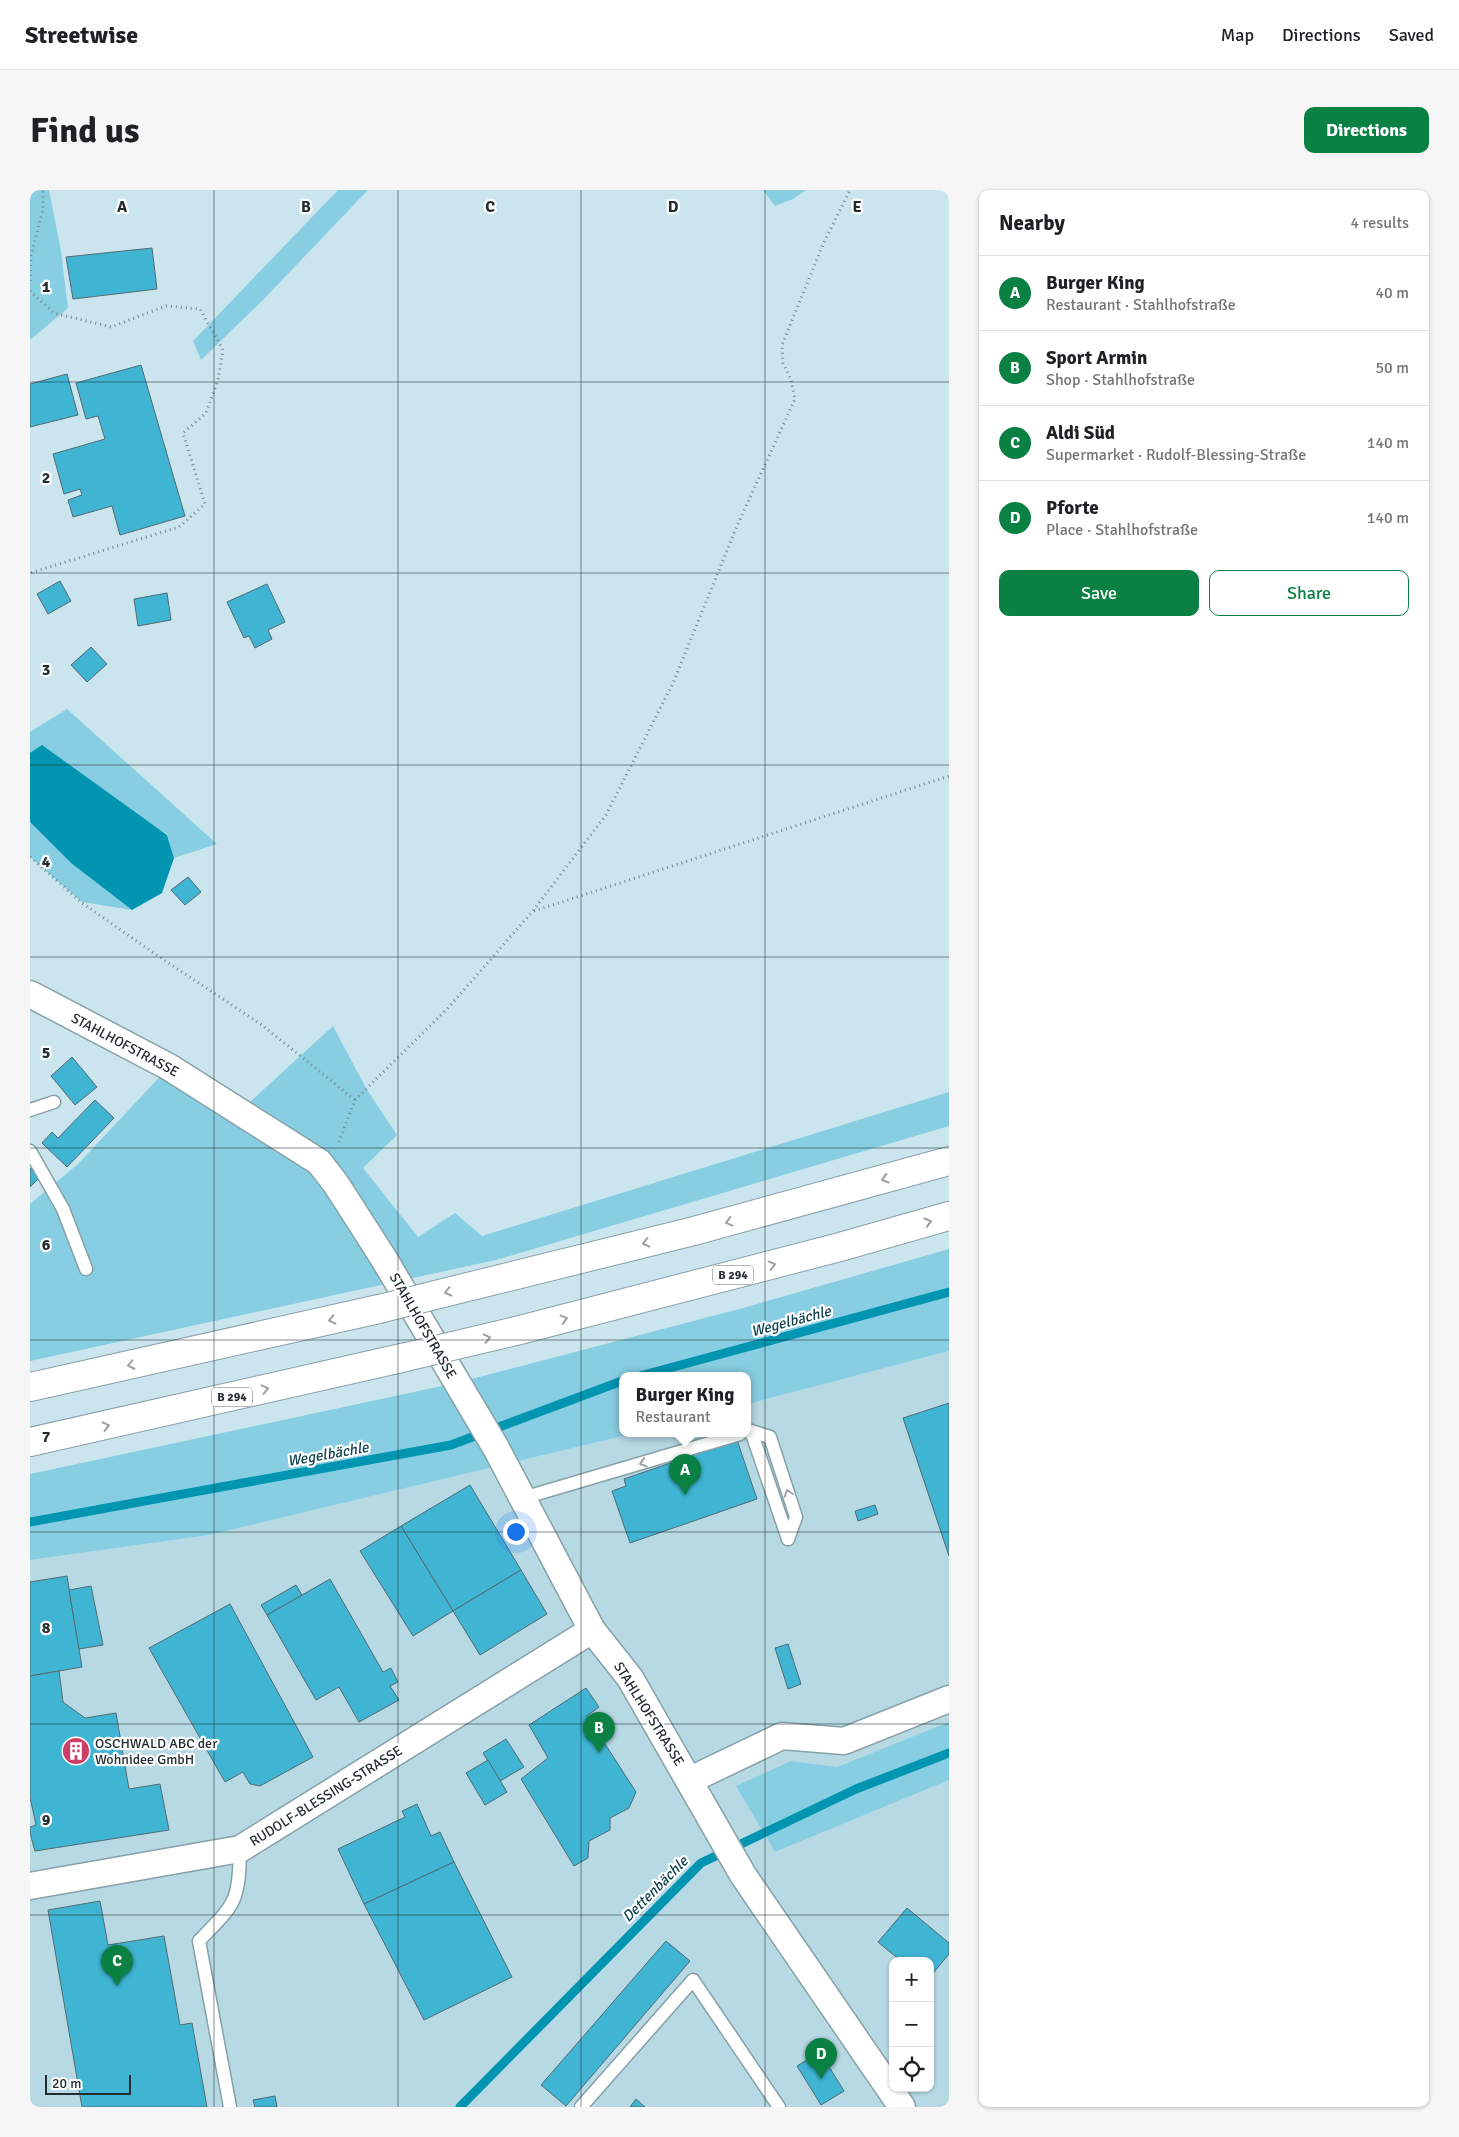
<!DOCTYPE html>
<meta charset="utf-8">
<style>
:root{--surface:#fff;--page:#f6f6f6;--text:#202124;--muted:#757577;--line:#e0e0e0;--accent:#0b8043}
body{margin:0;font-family:Signika,sans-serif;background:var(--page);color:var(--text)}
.controls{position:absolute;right:15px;bottom:15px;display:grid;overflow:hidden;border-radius:10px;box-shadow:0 1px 4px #0004}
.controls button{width:45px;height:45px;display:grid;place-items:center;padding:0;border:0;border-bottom:1px solid var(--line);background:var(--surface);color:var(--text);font:25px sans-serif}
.scale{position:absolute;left:15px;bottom:12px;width:86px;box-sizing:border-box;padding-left:5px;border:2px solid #232d30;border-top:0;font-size:14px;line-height:18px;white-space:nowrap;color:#232d30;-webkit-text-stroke:4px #fff;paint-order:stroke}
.you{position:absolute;left:485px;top:1341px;width:18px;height:18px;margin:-12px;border:4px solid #fff;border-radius:50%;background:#1a73e8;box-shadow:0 0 0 8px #1a73e833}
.badge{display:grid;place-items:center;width:32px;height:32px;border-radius:50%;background:var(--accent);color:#fff;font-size:16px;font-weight:700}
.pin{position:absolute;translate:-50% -41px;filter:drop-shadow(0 1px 2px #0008)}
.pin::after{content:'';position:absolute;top:26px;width:18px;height:15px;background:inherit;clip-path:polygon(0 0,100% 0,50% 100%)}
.popup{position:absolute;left:589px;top:1182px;width:132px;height:65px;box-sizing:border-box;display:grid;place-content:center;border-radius:10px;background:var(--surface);filter:drop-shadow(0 1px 4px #0005);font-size:16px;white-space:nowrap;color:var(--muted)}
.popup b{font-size:19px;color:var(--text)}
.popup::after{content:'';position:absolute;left:50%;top:100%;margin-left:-10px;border:10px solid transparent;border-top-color:var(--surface)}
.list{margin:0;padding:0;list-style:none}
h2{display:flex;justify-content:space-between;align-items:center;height:65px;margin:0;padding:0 20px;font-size:21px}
h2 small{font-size:16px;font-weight:400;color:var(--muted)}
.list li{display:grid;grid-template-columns:32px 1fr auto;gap:15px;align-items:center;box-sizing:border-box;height:75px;padding:0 20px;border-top:1px solid var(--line)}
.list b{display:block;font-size:19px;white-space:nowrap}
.list p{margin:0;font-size:16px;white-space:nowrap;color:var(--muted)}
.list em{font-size:16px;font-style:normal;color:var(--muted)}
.actions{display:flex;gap:10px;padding:15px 20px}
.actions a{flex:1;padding:11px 0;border:1px solid var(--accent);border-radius:10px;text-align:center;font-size:18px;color:var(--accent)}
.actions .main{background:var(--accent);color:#fff}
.icon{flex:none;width:28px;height:28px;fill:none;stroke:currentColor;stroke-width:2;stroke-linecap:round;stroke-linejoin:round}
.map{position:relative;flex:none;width:919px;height:1917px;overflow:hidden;border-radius:10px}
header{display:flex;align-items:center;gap:30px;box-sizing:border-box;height:70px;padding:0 25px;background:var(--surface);border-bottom:1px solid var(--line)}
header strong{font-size:24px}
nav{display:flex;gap:28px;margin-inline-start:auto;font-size:18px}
.intro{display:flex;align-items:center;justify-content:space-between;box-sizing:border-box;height:120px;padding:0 30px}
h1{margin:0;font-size:35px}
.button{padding:12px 22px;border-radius:10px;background:var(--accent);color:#fff;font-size:18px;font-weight:700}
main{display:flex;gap:30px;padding:0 30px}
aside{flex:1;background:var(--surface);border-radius:10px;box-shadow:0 1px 4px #0004}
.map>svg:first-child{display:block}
.built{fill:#b6d9e4;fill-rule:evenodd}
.green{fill:#88cee2}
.water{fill:#0195b2}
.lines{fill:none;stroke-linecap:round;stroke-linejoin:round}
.stream{stroke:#0195b2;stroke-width:9}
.building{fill:#3fb5d3;stroke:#536b73}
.service-casing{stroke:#87a1a8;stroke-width:15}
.minor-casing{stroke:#87a1a8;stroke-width:29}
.trunk-casing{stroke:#87a1a8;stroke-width:30}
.path{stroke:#74868c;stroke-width:3;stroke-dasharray:1 4;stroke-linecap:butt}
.service{stroke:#fff;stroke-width:12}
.minor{stroke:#fff;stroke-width:26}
.trunk{stroke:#fff;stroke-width:28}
.trunk-bridge-casing{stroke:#87a1a8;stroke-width:30;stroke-linecap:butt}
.trunk-bridge{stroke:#fff;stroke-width:28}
.oneway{stroke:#9ca0a2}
.grid{fill:none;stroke:#232d30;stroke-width:1;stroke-opacity:0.55}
.labels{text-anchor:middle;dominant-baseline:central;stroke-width:4.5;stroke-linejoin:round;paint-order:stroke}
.shield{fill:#fff;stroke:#656c6e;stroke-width:1}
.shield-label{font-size:12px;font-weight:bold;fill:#232d30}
.street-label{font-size:14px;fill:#232d30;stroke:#fff}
.poi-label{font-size:14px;fill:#232d30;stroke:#fff;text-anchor:start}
.water-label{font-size:15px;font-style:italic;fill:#0f4350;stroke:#fff}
.grid-label{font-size:16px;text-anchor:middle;font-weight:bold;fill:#232d30;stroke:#fff;stroke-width:4.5;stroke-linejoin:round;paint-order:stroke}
</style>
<header>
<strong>Streetwise</strong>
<nav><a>Map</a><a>Directions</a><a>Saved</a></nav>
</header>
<div class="intro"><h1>Find us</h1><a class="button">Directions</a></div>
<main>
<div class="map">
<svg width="919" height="1917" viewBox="0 0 919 1917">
<rect width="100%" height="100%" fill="#cae5ee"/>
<path class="built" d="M919 1161V1532L807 1577 761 1571 745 1662 919 1590V1917H0V1370L179 1345 601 1244H718V1214ZM863 1771H900V1898H863Z"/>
<g class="green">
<path d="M0 0H19L31 61 38 118 0 150Z"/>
<path d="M308 0H338L232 111 171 170 163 151Z"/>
<path d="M733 0H776L763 9 745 16Z"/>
<path d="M37 519 187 654 144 668 137 644 0 563V542Z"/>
<path d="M0 632 41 673 102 720 52 712 0 667Z"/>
<path d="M303 836 336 898 367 945 333 978 388 1047 425 1023 452 1046 919 902V936L466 1070 0 1171V1014L48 974 139 877 209 922Z"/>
<path d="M919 1059V1161L718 1214V1186H592V1244H601L179 1345 0 1370V1284L426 1193 713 1118Z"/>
<path d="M919 1532V1590L745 1662 706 1596 761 1571 807 1577Z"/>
</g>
<path class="water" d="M12 555 137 645 144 668 132 703 102 720 41 673 0 632V563Z"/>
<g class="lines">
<g class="stream">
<path d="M610 1186 919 1102"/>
<path d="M0 1332 421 1255 592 1191"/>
<path d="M430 1917 671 1673 826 1599 919 1563"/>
</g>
</g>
<g class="building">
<path d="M122 58 127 99 43 109 36 67Z"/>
<path d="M111 175 155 326 90 345 82 316 43 327 38 310 52 305 50 299 34 304 23 264 75 249 68 226 56 229 46 193Z"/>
<path d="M37 184 48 225 0 237V194Z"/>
<path d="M30 391 41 411 18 424 7 404Z"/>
<path d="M237 394 255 432 238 440 242 449 225 458 219 446 214 448 197 412Z"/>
<path d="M137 403 141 430 108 436 104 409Z"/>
<path d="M61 457 77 474 57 492 41 475Z"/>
<path d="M158 687 171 702 155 715 141 700Z"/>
<path d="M42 867 67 897 45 915 21 886Z"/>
<path d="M65 910 84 928 37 977 12 953 22 942 28 948Z"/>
<path d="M0 978 10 987 0 997Z"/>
<path d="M919 1213V1366L873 1228Z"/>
<path d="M707 1250 727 1309 600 1353 582 1301 596 1296 594 1289Z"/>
<path d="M440 1295 491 1380 423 1421 371 1336Z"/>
<path d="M845 1315 848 1324 828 1331 825 1321Z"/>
<path d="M371 1336 423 1421 383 1446 330 1361Z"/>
<path d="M491 1380 517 1424 450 1465 423 1421Z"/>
<path d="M37 1386 52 1477 0 1486V1392Z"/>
<path d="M300 1389 353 1482 361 1478 368 1492 360 1496 369 1510 329 1532 309 1497 286 1510 237 1425Z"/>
<path d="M266 1395 272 1405 237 1425 231 1415Z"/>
<path d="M61 1396 73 1455 49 1459 39 1400Z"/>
<path d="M200 1414 283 1567 230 1596 220 1594 213 1582 195 1592 119 1458Z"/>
<path d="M758 1454 771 1494 758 1499 745 1458Z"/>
<path d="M29 1481 33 1512 55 1528 86 1523 99 1599 130 1594 139 1640 5 1661 0 1643V1637L6 1635 0 1607V1486Z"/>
<path d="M556 1498 569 1517 557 1526 606 1602 599 1618 580 1628V1640L559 1651 558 1668 544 1676 491 1589 518 1568 499 1535Z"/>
<path d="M476 1549 494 1577 470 1591 453 1563Z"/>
<path d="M458 1570 477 1602 455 1615 436 1583Z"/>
<path d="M387 1614 401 1646 410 1642 424 1672 334 1714 308 1659 375 1627 372 1621Z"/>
<path d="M424 1672 482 1787 394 1830 334 1714Z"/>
<path d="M70 1711 78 1755 134 1746 150 1835 162 1833 177 1917H52L18 1720Z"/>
<path d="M877 1718 919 1753V1764L900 1787V1771H871L848 1752Z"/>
<path d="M636 1751 660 1771 536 1916 511 1895Z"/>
<path d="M790 1862 814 1901 791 1915 767 1876Z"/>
<path d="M245 1906 247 1917H225L223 1910Z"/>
<path d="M606 1909 615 1917H600Z"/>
</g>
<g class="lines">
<defs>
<g id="service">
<path d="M0 920 24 912"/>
<path d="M0 961 33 1019 56 1079"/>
<path d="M721 1241 740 1247 766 1327 758 1349"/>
<path d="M718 1242 721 1241 758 1349"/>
<path d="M493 1308 710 1244"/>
<path d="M200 1917 169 1751C205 1713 209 1714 210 1659"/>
<path d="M551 1917 663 1790 749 1917"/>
</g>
<g id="minor">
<path d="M0 804 139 877 289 972 306 994 354 1069 466 1258 562 1440 600 1488 713 1685 872 1917"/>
<path d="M660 1590 752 1546 814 1551 919 1509"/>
<path d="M0 1696 210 1659 562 1440"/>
</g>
<g id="trunk">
<path d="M466 1090 664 1041 919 971"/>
<path d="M486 1141 810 1057 919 1026"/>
<path d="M0 1197 349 1119"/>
<path d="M0 1252 376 1167"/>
</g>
</defs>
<use href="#service" class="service-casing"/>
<use href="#minor" class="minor-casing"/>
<use href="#trunk" class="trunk-casing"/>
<g class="path">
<path d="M0 91 1 66 13 19V0"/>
<path d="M0 101 24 123 81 137 136 116 170 119 193 160 188 190 176 223 153 243 175 314 149 337 0 383"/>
<path d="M0 667 52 713 134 770 232 835 325 910"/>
<path d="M504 721 919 586"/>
<path d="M309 952 325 910 418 818 502 722 576 625 643 493 707 336 765 209 761 190 753 173 752 155 794 52 820 0"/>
</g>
<use href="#service" class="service"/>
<use href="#minor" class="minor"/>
<use href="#trunk" class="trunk"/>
<defs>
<g id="trunk-bridge">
<path d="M349 1119 466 1090"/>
<path d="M376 1167 486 1141"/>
</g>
</defs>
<use href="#trunk-bridge" class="trunk-bridge-casing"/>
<use href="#trunk-bridge" class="trunk-bridge"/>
</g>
<defs><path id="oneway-chevron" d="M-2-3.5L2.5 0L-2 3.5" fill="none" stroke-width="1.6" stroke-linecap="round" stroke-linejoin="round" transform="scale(1.25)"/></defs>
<g class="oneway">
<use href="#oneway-chevron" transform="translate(855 989) rotate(164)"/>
<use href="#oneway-chevron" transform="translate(699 1032) rotate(165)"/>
<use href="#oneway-chevron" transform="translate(898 1032) rotate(-16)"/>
<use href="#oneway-chevron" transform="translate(616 1053) rotate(166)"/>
<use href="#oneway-chevron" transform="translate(742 1075) rotate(-15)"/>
<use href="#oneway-chevron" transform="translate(418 1102) rotate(166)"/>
<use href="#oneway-chevron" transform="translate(534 1129) rotate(-15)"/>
<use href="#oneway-chevron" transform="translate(302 1130) rotate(167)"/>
<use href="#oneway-chevron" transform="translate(457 1148) rotate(-13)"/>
<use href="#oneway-chevron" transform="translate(101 1175) rotate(168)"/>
<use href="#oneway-chevron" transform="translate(235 1199) rotate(-13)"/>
<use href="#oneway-chevron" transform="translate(76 1236) rotate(-13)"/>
<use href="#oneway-chevron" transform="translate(613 1273) rotate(163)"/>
<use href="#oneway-chevron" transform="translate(758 1303) rotate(-108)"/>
</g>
<path class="grid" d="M184 0V1917M368 0V1917M551 0V1917M735 0V1917M0 192H919M0 383H919M0 575H919M0 767H919M0 958H919M0 1150H919M0 1342H919M0 1534H919M0 1725H919"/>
<defs>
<symbol id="building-disc" viewBox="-11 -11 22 22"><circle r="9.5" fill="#ce3f67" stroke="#fff"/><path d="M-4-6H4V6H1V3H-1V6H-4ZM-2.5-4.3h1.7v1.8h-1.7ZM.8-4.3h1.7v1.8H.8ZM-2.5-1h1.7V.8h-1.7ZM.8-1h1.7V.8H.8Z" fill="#fff"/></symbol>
</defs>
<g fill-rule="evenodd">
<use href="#building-disc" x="30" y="1545" width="32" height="32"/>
</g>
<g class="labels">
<g class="shield">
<rect x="683" y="1075.5" width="40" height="19" rx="4"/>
<rect x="182" y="1197.5" width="40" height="19" rx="4"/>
</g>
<g class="shield-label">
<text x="703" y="1085">B 294</text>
<text x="202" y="1207">B 294</text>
</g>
<g class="street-label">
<text transform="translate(95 855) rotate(28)">STAHLHOFSTRASSE</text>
<text transform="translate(393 1136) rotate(60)">STAHLHOFSTRASSE</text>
<text transform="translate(619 1524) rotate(58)">STAHLHOFSTRASSE</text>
<text transform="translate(296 1606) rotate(-32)">RUDOLF-BLESSING-STRASSE</text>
</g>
<g class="poi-label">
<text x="65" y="1553">OSCHWALD ABC der<tspan x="65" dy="16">Wohnidee GmbH</tspan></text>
</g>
<g class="water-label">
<text transform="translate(761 1131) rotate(-15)">Wegelbächle</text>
<text transform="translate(298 1264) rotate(-10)">Wegelbächle</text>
<text transform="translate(625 1699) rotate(-45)">Dettenbächle</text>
</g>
</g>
<g class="grid-label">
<text x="92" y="22">A</text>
<text x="276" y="22">B</text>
<text x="460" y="22">C</text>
<text x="643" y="22">D</text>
<text x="827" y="22">E</text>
<text x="16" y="102">1</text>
<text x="16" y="293">2</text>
<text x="16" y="485">3</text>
<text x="16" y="677">4</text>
<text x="16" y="868">5</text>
<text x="16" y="1060">6</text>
<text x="16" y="1252">7</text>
<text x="16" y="1443">8</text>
<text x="16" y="1635">9</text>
</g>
</svg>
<div class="controls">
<button>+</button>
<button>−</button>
<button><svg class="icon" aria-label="locate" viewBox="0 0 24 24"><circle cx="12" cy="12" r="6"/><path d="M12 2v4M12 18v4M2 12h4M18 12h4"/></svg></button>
</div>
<div class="scale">20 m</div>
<div class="you"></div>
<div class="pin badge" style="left:655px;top:1305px">A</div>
<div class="popup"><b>Burger King</b>Restaurant</div>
<div class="pin badge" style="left:569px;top:1563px">B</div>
<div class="pin badge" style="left:87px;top:1796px">C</div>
<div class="pin badge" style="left:791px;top:1889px">D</div>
</div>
<aside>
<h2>Nearby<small>4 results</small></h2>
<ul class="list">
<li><span class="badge">A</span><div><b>Burger King</b><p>Restaurant · Stahlhofstraße</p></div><em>40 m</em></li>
<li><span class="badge">B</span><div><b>Sport Armin</b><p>Shop · Stahlhofstraße</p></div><em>50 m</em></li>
<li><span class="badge">C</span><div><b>Aldi Süd</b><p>Supermarket · Rudolf-Blessing-Straße</p></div><em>140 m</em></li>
<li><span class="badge">D</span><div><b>Pforte</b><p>Place · Stahlhofstraße</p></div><em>140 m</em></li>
</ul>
<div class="actions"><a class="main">Save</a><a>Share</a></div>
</aside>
</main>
